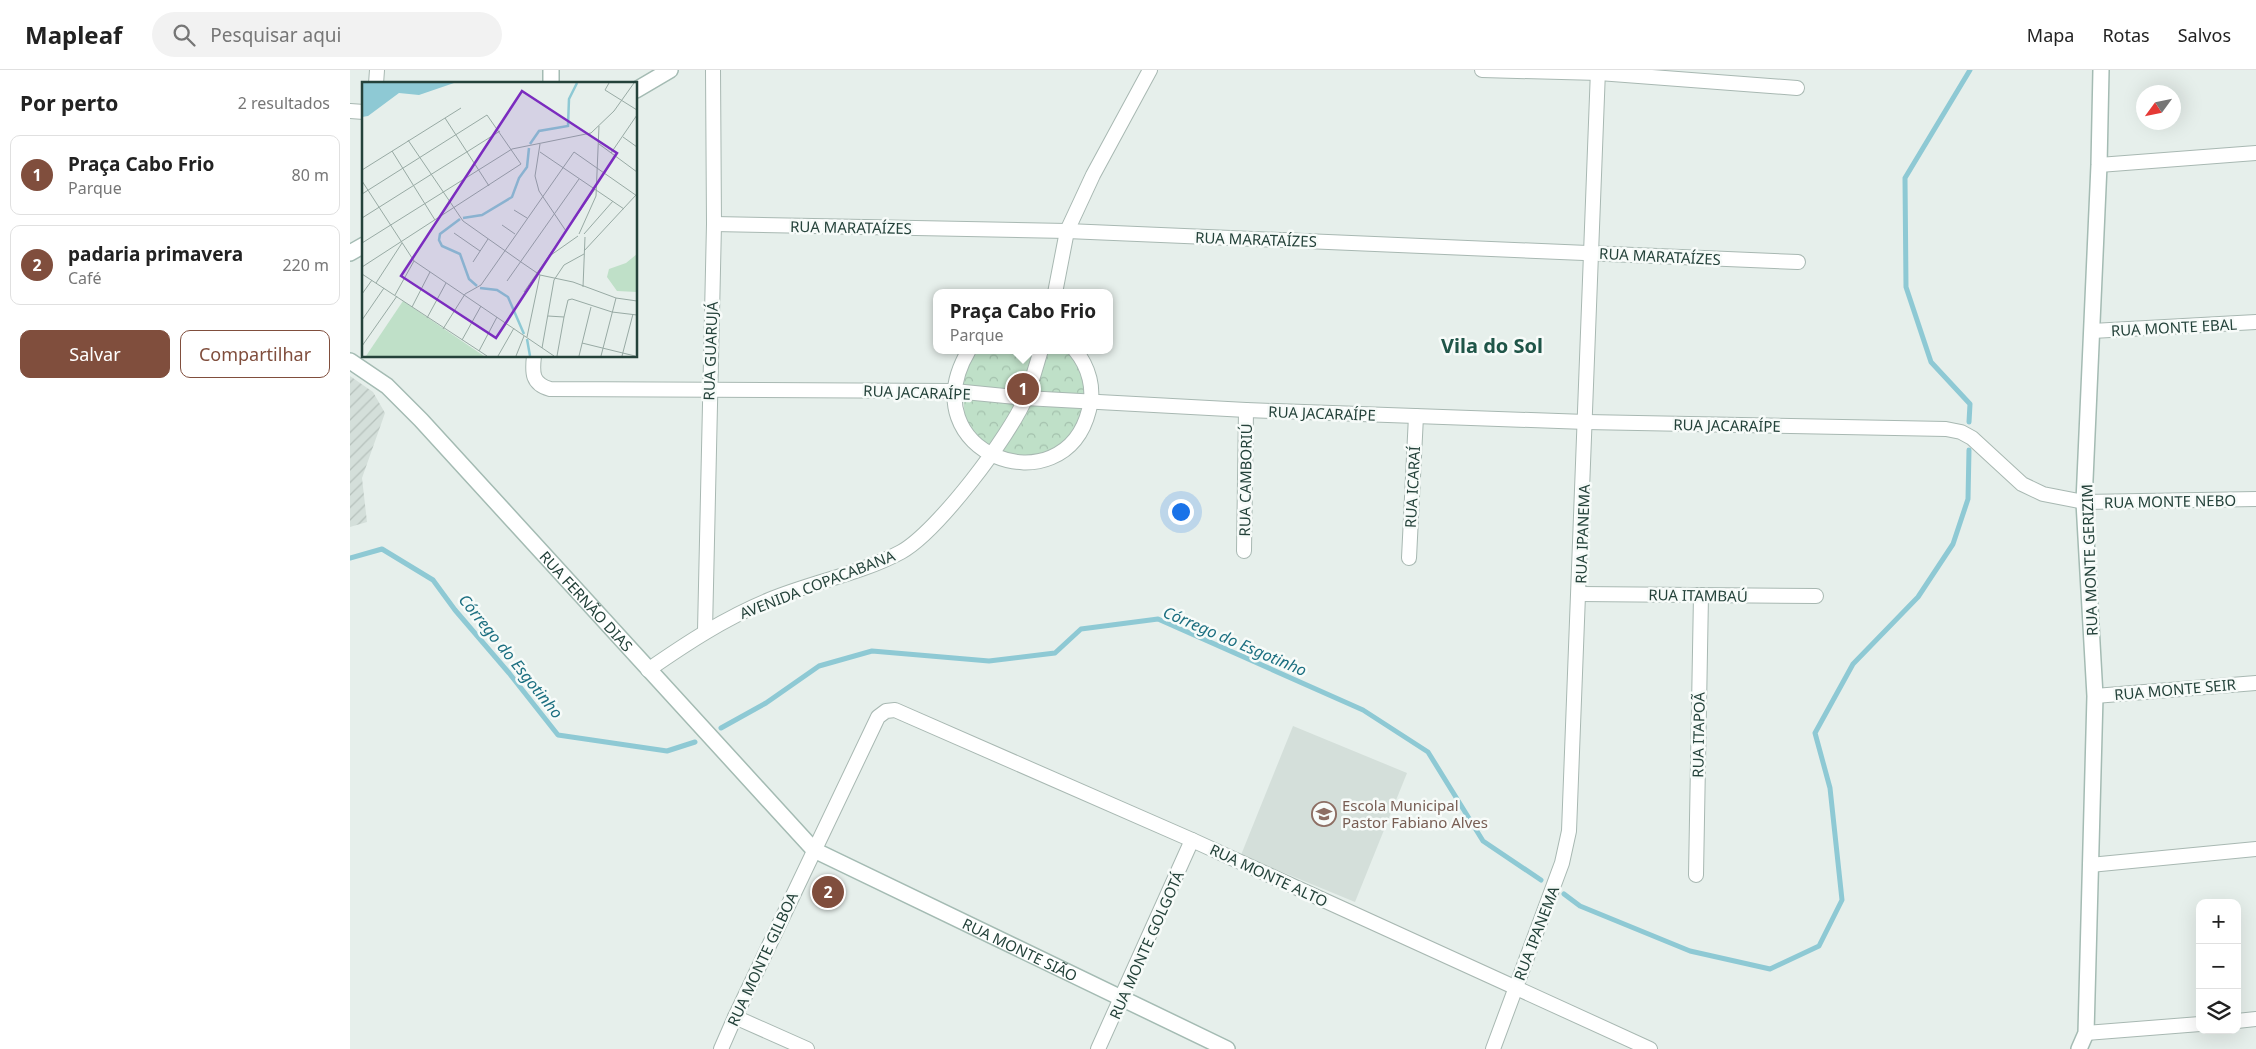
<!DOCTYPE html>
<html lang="pt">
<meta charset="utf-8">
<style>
:root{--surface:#fff;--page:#f2f2f2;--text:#222;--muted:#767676;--line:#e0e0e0;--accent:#804e3d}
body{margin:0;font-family:"Noto Sans",sans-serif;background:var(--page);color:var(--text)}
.controls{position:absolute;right:15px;bottom:15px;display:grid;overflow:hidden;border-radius:10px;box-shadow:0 5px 20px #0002}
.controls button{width:45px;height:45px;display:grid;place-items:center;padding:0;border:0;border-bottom:1px solid var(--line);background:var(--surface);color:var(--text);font:25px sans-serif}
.compass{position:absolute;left:1786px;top:15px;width:45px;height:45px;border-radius:50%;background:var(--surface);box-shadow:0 5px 20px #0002;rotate:237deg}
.you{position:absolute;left:830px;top:441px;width:18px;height:18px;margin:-12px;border:4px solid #fff;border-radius:50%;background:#1a73e8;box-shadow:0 0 0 8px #1a73e833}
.badge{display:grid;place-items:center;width:32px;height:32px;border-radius:50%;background:var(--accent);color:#fff;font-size:16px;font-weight:700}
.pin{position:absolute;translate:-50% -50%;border:2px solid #fff;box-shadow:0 1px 5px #0006}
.popup{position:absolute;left:583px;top:219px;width:180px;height:65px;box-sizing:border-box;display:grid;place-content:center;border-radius:10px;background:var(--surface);filter:drop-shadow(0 1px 4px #0005);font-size:16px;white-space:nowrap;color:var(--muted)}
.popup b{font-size:19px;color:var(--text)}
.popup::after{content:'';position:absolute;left:50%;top:100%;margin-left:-10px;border:10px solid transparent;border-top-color:var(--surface)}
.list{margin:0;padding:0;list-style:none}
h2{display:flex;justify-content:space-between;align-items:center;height:65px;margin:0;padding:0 20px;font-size:21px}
h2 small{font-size:16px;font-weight:400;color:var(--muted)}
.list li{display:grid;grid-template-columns:32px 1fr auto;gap:15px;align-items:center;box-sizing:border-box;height:80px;margin:0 10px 10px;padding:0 10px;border:1px solid var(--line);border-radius:10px}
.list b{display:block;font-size:19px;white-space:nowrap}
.list p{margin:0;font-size:16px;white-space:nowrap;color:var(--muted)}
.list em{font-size:16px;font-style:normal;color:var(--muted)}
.actions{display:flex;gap:10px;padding:15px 20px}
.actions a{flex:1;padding:11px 0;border:1px solid var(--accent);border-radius:10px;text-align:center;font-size:18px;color:var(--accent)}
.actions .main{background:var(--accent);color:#fff}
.icon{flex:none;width:28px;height:28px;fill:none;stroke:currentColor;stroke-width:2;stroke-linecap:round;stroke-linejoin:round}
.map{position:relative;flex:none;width:1906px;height:979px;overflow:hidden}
header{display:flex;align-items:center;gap:30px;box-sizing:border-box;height:70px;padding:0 25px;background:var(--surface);border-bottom:1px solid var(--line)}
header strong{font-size:24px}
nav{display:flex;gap:28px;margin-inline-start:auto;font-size:18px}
.search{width:350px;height:45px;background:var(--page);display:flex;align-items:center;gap:12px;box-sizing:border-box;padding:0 18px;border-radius:28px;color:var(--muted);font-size:19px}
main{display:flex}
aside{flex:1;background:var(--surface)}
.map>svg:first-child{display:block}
.built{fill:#d4dfda}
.industrial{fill:url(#industrial-furrows)}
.forest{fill:url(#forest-crowns)}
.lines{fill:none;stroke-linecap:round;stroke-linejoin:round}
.stream{stroke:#8ec9d4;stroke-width:5}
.street-casing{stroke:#a8b8b2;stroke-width:16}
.secondary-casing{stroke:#a4bbb3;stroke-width:18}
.street{stroke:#fff;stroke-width:14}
.secondary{stroke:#fff;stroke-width:15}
.labels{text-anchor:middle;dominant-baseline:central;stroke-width:5;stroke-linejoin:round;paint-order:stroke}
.street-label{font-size:15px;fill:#24423a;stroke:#f7fbf9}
.education-label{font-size:15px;fill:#785e54;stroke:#f7fbf9;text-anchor:start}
.water-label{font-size:16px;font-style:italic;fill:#1c6f80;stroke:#f7fbf9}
.district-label{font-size:20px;font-weight:bold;fill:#1f5548;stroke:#f7fbf9}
.inset-river{fill:none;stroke:#8ec9d4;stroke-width:2.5}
.inset-road{fill:none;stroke:#98aaa4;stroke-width:1}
.view{fill:#7b2cbf;fill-opacity:0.15;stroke:#7b2cbf;stroke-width:2.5}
.inset-edge{fill:none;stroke:#24423a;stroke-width:2.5}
</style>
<header>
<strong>Mapleaf</strong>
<div class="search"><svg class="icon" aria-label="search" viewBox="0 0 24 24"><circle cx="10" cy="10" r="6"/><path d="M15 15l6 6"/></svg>Pesquisar aqui</div>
<nav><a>Mapa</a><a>Rotas</a><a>Salvos</a></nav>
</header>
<main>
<aside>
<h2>Por perto<small>2 resultados</small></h2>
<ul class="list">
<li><span class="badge">1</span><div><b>Praça Cabo Frio</b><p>Parque</p></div><em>80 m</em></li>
<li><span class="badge">2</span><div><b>padaria primavera</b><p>Café</p></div><em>220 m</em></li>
</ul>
<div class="actions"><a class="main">Salvar</a><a>Compartilhar</a></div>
</aside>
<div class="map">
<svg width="1906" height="979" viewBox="0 0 1906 979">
<defs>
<pattern id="industrial-furrows" width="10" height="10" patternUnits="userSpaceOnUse" patternTransform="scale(1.25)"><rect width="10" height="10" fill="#d4dfda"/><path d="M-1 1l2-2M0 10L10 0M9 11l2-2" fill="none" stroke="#b6c1bc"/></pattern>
<pattern id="forest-crowns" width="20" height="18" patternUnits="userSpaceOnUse" patternTransform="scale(1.25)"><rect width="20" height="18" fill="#bfe0c8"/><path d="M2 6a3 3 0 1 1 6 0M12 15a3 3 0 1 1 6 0" fill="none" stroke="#a4c1ad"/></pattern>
</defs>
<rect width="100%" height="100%" fill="#e6efeb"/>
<path class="built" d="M943 656 1057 703 1005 832 891 785Z"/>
<path class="industrial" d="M0 306 23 322 35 343 12 408 17 452 0 457Z"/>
<path class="forest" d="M630 280H716L723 287 734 306 737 328 721 368 704 382 661 388 625 367 615 350 612 310 620 291Z"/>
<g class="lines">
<g class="stream">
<path d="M1619 352 1620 334 1581 292 1556 217 1555 108 1620 0"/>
<path d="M0 488 32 479 83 510 105 540 159 603 208 665 317 681 345 672"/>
<path d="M371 658 416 633 469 596 522 581 639 591 705 583 731 559 808 549 1013 640 1078 682 1133 771 1191 810"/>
<path d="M1214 824 1230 836 1340 881 1420 899 1469 876 1492 830 1480 718 1465 663 1503 594 1568 527 1603 474 1618 429 1619 380"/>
</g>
<defs>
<g id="street">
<path d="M1132 0 1249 3 1447 18"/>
<path d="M26 14 27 0"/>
<path d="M0 41 14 42"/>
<path d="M1749 95 1906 83"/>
<path d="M364 154 717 161 1448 192"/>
<path d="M705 223 717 161 743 105 800 0"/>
<path d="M1742 261 1906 252"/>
<path d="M619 280C557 384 714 440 739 340 745 319 739 297 725 280"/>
<path d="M184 286C182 303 182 314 200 319L604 321 675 328 896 340 1236 352 1596 359 1611 362 1622 368 1672 414 1693 424 1734 432 1906 429"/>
<path d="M894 481 896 340"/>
<path d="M1059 488 1066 346"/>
<path d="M1230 524 1466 526"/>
<path d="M355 561 364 154 363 0"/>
<path d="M298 600C337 573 375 548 419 530 462 512 510 504 551 482 587 462 660 366 676 327 682 312 686 296 691 280"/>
<path d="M1745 626 1906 613"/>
<path d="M1740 795 1906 779"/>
<path d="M1346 805 1351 525"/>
<path d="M385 947 457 979"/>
<path d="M1887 951 1906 949"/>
<path d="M1736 963 1850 954"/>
<path d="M371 979 385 947 528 647 536 641 545 640 842 770 1300 979"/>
<path d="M748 979 842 770"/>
<path d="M1143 979 1212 793 1219 761 1248 0"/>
</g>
<g id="secondary">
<path d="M201 14V0"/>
<path d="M286 20 320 0"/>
<path d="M0 183 14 175"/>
<path id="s1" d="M0 291 37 316 71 350 464 780 877 979"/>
<path d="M1729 979 1736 963 1745 626 1734 432 1749 95 1751 0"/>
</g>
</defs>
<use href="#street" class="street-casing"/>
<use href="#secondary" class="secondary-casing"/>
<use href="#street" class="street"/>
<use href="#secondary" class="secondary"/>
</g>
<defs>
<symbol id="school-ring" viewBox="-11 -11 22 22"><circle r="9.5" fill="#f7fbf9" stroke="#8d6e63" stroke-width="1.5"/><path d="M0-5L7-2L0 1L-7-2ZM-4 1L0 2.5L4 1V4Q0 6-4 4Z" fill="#8d6e63"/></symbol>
</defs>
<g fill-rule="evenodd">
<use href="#school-ring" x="960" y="730" width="28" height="28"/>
</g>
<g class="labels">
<g class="street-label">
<text transform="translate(501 157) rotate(1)">RUA MARATAÍZES</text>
<text transform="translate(906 169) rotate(2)">RUA MARATAÍZES</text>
<text transform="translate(1310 186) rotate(3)">RUA MARATAÍZES</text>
<text transform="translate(1824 257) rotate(-3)">RUA MONTE EBAL</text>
<text transform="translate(360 281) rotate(-88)">RUA GUARUJÁ</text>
<text transform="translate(567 322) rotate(2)">RUA JACARAÍPE</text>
<text transform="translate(972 343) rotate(2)">RUA JACARAÍPE</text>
<text transform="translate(1377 355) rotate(1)">RUA JACARAÍPE</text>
<text transform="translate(895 410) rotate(-89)">RUA CAMBORIÚ</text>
<text transform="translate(1062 417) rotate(-87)">RUA ICARAÍ</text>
<text transform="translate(1820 431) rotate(-1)">RUA MONTE NEBO</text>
<text transform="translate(1232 464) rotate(-88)">RUA IPANEMA</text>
<text transform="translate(1739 490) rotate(-92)">RUA MONTE GERIZIM</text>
<text transform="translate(467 514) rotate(-21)">AVENIDA COPACABANA</text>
<text transform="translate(1348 525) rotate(1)">RUA ITAMBAÚ</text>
<text stroke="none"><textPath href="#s1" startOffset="338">RUA FERNÃO DIAS</textPath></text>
<text transform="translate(1825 619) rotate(-5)">RUA MONTE SEIR</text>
<text transform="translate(1348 665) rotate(-89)">RUA ITAPOÃ</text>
<text transform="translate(919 805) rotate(25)">RUA MONTE ALTO</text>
<text transform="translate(1186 863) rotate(-69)">RUA IPANEMA</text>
<text transform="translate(796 875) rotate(-66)">RUA MONTE GOLGOTÁ</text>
<text stroke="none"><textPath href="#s1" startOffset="904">RUA MONTE SIÃO</textPath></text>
<text transform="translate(412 889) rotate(-65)">RUA MONTE GILBOA</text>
</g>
<g class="education-label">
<text x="992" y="735">Escola Municipal<tspan x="992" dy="17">Pastor Fabiano Alves</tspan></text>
</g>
<g class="water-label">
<text transform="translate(885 571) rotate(23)">Córrego do Esgotinho</text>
<text transform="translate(161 586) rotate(51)">Córrego do Esgotinho</text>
</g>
<g class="district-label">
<text x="1142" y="275">Vila do Sol</text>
</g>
</g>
<g transform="translate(12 12)">
<rect width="275" height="275" fill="#e6efeb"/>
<path d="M41 219 122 274H4Z" fill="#bfe0c8"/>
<path d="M275 172V210L255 209 245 195 247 187 264 181Z" fill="#bfe0c8"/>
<path d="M0 1H92L57 13 37 11 6 34 0 35Z" fill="#8ec9d4"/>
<path class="inset-river" d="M168 62 177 49 206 44 207 17 215 1M101 136 120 133 150 115 157 96 165 85 167 66M98 137 78 152 77 158 80 164 98 172 107 197 115 204M118 206 135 208 146 215 162 252M165 257 168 274"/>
<path class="inset-road" d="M247 1 243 8 275 28M83 36 127 104M261 55 275 65M46 58 101 139 159 180 178 193 211 200 254 216 275 219M178 62 173 94 177 109 204 149M237 62 275 90M30 69 73 138M178 70 262 127M249 71 275 33M0 88 99 26M0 99 52 179 192 274M0 112 125 33 159 82 0 185M152 128 165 136M0 136 138 49M140 143 153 152M92 151 118 169M217 152 234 114 237 44M222 152 251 119M0 161 150 67 229 51 252 29 272 1M222 169 274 113M189 173 216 154M111 180 126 157M0 192 125 274M145 199 217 97M14 201 40 161M221 205 223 155M162 210 233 107M0 212 10 198M33 213 52 179M50 225 68 190M186 234 202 235 206 218 210 217 250 230 275 233M65 236 84 201M0 238 22 206M81 247 103 212 119 203 212 70 275 114M165 255 178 193M100 258 119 224M220 261 273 274M0 264 35 214M180 266 192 198 202 183 222 172M117 269 135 235M136 274 152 246M154 274 162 254M195 274 202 235M217 274 229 225M239 274 254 216M260 274 271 232"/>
<path class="view" d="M160 9 255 71 134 256 39 194Z"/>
<rect width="275" height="275" class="inset-edge"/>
</g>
</svg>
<div class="controls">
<button>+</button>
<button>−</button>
<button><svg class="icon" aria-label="layers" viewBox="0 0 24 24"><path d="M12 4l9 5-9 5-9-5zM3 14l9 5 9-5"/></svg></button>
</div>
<svg class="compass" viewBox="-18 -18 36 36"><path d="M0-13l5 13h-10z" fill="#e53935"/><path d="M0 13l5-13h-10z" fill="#767676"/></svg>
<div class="you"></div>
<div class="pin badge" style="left:673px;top:319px">1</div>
<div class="popup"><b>Praça Cabo Frio</b>Parque</div>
<div class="pin badge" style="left:478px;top:822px">2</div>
</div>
</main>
